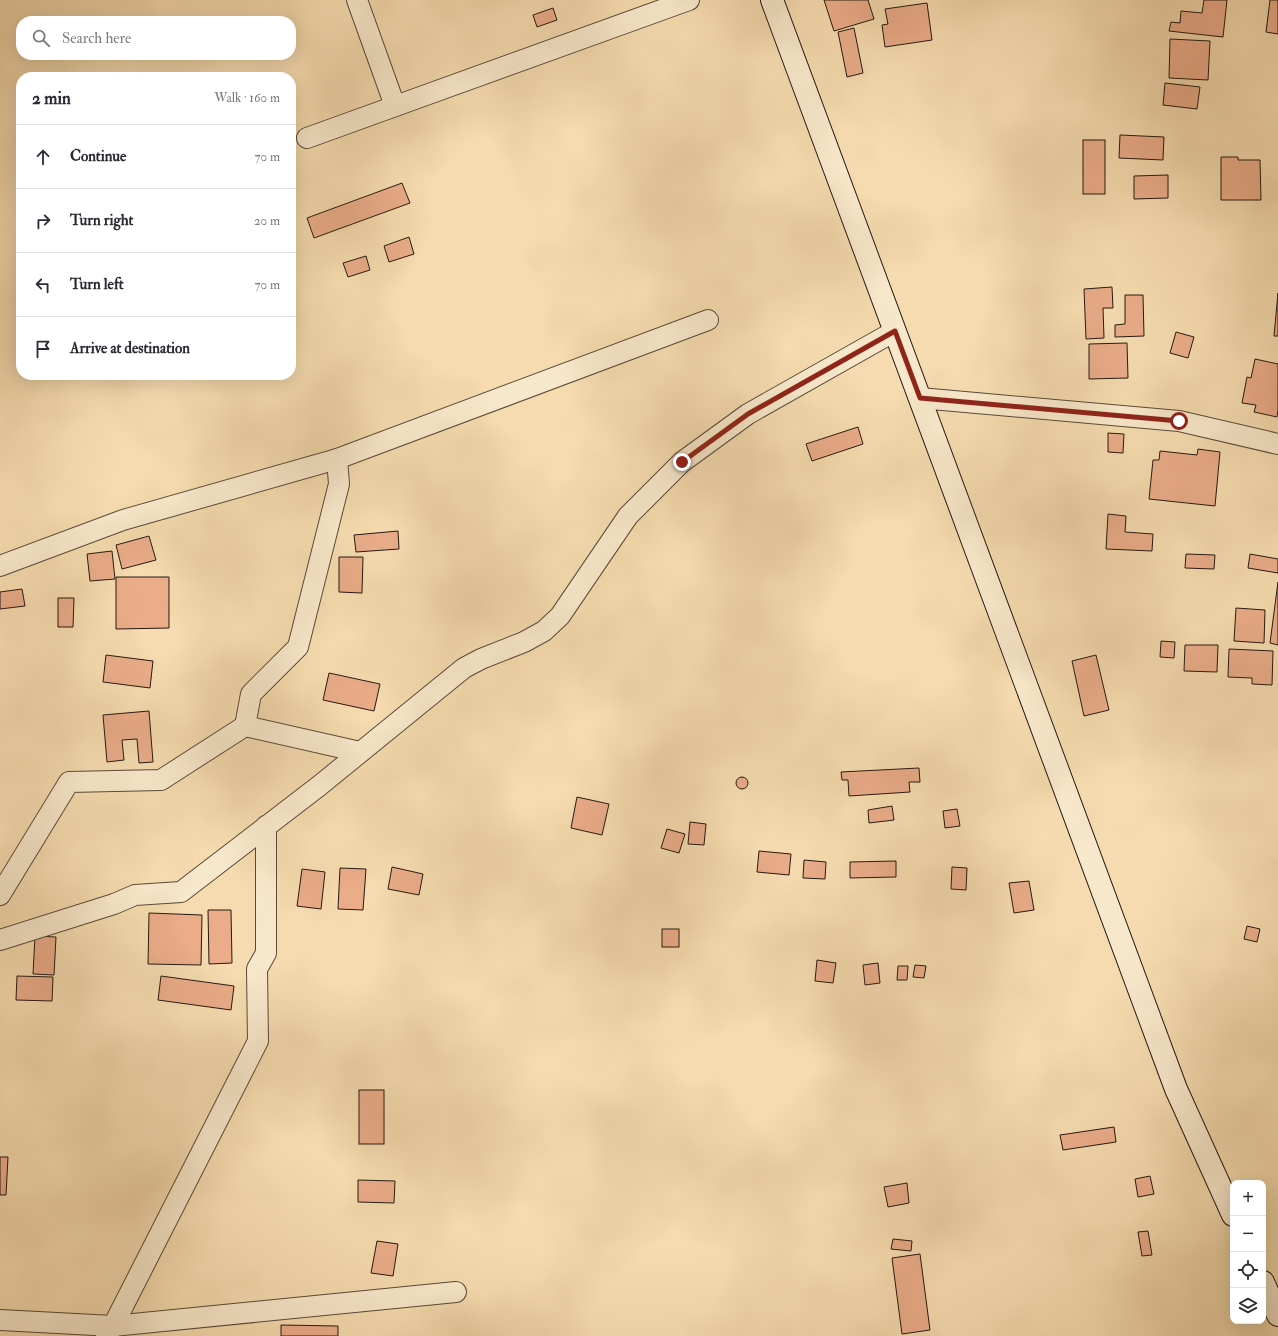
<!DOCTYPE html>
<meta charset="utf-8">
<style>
:root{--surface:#fff;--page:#f7f7f7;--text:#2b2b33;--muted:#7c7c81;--line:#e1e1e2}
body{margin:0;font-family:"IM FELL Double Pica",serif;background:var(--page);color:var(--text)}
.controls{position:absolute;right:12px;bottom:12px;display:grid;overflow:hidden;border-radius:8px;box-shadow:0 4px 16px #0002}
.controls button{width:36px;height:36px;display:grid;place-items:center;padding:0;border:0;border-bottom:1px solid var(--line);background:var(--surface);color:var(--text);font:20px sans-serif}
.stop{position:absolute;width:12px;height:12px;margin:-9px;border:3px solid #8f2418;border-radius:50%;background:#fff}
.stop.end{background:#8f2418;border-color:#fff;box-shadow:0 1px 4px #0008}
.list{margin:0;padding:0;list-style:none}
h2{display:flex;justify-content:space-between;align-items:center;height:52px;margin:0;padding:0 16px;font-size:17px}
h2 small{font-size:13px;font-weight:400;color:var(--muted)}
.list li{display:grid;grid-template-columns:26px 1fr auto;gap:12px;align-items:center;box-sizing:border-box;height:64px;padding:0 16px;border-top:1px solid var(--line)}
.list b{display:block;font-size:15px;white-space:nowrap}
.list em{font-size:13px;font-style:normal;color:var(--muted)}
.icon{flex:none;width:22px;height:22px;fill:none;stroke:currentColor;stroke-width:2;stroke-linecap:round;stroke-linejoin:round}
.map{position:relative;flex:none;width:1278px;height:1336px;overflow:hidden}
.search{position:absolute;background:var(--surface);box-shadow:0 4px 16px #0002;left:16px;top:16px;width:280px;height:44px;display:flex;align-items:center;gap:10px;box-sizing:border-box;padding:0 14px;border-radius:16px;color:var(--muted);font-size:15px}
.panel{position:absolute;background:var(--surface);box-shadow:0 4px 16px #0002;left:16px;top:72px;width:280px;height:308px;border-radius:16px}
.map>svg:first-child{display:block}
.building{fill:#eaac89;stroke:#251911}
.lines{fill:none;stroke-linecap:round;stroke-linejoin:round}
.street-casing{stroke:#594a38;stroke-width:22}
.secondary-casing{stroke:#251911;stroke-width:24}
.street{stroke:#f8e8cb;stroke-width:20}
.secondary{stroke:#f8e8cb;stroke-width:22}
.route{stroke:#8f2418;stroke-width:5}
</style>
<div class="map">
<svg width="1278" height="1336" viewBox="0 0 1278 1336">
<rect width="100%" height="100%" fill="#f5dbaf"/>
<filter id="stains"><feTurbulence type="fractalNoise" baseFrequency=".005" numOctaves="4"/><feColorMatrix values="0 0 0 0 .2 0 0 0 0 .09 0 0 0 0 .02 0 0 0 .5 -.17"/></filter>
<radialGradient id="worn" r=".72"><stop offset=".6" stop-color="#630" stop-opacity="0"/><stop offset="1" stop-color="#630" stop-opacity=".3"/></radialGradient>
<g class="building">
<path d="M824 0H868L874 19 834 31Z"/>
<path d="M1204 0H1227L1223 37 1169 31 1171 22 1180 23 1181 11 1202 13Z"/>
<path d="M1270 0H1278V34L1266 32Z"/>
<path d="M927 3 932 40 885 47 882 25 888 24 885 9Z"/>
<path d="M553 8 557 20 537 27 533 15Z"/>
<path d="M854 28 863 73 847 77 838 32Z"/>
<path d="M1170 39 1210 41 1208 80 1169 78Z"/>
<path d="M1165 83 1200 87 1197 109 1163 105Z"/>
<path d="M1120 135 1164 137 1163 160 1119 158Z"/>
<rect x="1083" y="140" width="22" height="54"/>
<path d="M1221 157H1238V160H1260L1261 200H1221Z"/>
<path d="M1168 175V198L1134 199V176Z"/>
<path d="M402 183 410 203 314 238 307 218Z"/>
<path d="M409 237 414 254 389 262 384 246Z"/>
<path d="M366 256 370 270 348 277 343 263Z"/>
<path d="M1112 287 1113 308H1103L1104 338 1086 339 1084 289Z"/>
<path d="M1278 293V336H1274Z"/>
<path d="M1125 295H1143L1144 336 1115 337V325L1125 324Z"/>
<path d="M1176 332 1194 337 1188 358 1170 353Z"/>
<path d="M1127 343 1128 378 1089 379V344Z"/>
<path d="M1255 359 1278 364V410L1277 417 1254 412 1256 405 1242 403 1247 377 1251 378Z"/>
<path d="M858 427 863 444 812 461 806 444Z"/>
<path d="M1108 433 1124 434 1123 453 1108 452Z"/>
<path d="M1198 449 1220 452 1215 506 1149 499 1153 460H1159L1160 451 1197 455Z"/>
<path d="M1108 514 1126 516 1125 532 1153 534 1152 551 1106 549Z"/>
<path d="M398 531 399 549 356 552 354 535Z"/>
<path d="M149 536 156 560 122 569 116 545Z"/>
<path d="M112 551 115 579 90 581 87 554Z"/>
<path d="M1186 554 1215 555 1214 569 1185 568Z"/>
<path d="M1250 554 1278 559V573L1248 568Z"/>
<path d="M339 557H363L362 593 339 592Z"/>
<path d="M116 577H169V628L116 629Z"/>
<path d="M1278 582V645L1270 643Z"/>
<path d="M22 589 25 606 0 609V592Z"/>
<path d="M58 598H74L73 627H58Z"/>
<path d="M1236 608 1265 610 1264 643 1234 641Z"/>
<path d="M1161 641 1175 642 1174 658 1160 657Z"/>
<path d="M1185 645H1218L1217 672 1184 671Z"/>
<path d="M1229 649 1273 651 1272 685 1252 684V678L1228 677Z"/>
<path d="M106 655 153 661 150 688 103 682Z"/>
<path d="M1096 655 1109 710 1084 716 1072 661Z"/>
<path d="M329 673 380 684 374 711 323 700Z"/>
<path d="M149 711 153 762 139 763 137 739 122 740 124 760 107 762 103 715Z"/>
<path d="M919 768 920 782H909L910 792 849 796 848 780H842L841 772Z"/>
<circle cx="742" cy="783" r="6"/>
<path d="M577 797 609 804 602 835 571 828Z"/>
<path d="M892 806 894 820 869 823 868 810Z"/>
<path d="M957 809 960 826 945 828 943 811Z"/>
<path d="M690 822 706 824 704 845 688 844Z"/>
<path d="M667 829 685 834 679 853 661 848Z"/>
<path d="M759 851 791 854 789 875 757 872Z"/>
<path d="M804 860 826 862 825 879 803 878Z"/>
<path d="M896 861V877L850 878V862Z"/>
<path d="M392 867 423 874 419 895 388 889Z"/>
<path d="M952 867 967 868 966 890 951 889Z"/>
<path d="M340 868 366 869 363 910 338 909Z"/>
<path d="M302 869 325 872 321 909 297 906Z"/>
<path d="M1029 881 1034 910 1014 913 1009 883Z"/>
<path d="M208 910H231L232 963 209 964Z"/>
<path d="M149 913 202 915 201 965 148 964Z"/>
<path d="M1247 926 1260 929 1257 942 1244 939Z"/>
<rect x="662" y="929" width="17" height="18"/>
<path d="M35 936 56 937 54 975 33 974Z"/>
<path d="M817 960 836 963 833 983 815 981Z"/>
<path d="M878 963 880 983 865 985 863 965Z"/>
<path d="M915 965 926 966 924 978 913 977Z"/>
<path d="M898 966H908L907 980H897Z"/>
<path d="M17 976 53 977 52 1001 16 1000Z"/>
<path d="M161 976 234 986 231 1010 158 1000Z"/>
<rect x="359" y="1090" width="25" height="54"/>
<path d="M1114 1127 1116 1142 1063 1150 1060 1135Z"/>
<path d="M0 1157H8L6 1195H0Z"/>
<path d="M1150 1176 1154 1194 1138 1197 1135 1179Z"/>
<path d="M358 1180 395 1181 394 1203 358 1202Z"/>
<path d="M907 1183 909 1203 888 1207 884 1187Z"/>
<path d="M1148 1231 1152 1255 1142 1256 1138 1232Z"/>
<path d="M893 1239 912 1241 911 1251 891 1249Z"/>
<path d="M377 1241 398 1244 393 1276 371 1273Z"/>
<path d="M920 1254 930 1330 902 1334 892 1258Z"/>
<path d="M281 1325 338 1326V1336H281Z"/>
</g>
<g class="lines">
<defs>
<g id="street">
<path d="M357 0 395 106"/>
<path d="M307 138 689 0"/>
<path d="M920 398 1179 421 1278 444"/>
<path d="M0 566 123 520 337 459 708 320"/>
<path d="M245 726 251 694 298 647 339 484 337 459"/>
<path d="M0 895 69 782 161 780 245 726 360 752"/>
<path d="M0 940 114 904 135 895 181 892 319 786 464 668 481 659 524 642 544 631 560 616 628 516 682 462 748 414 895 331"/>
<path d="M0 1320 113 1326 456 1292"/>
<path d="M106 1336 113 1326 258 1041 257 969 266 953V826"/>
</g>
<g id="secondary">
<path d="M772 0 1176 1089 1233 1215"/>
<path d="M1263 1282 1278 1315"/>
</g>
</defs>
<use href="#street" class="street-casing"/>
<use href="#secondary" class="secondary-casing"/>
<use href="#street" class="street"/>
<use href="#secondary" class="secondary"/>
</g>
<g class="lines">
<path class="route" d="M682 462 748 414 895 331 920 398 1179 421"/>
</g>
<rect width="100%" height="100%" filter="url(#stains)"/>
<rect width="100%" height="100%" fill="url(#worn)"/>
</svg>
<div class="controls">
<button>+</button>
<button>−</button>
<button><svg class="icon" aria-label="locate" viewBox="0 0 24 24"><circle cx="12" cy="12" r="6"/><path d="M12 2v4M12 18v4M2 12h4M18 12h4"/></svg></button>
<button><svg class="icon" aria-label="layers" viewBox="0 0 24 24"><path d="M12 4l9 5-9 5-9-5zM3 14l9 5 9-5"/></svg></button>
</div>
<div class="stop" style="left:1179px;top:421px"></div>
<div class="stop end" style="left:682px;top:462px"></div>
<div class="search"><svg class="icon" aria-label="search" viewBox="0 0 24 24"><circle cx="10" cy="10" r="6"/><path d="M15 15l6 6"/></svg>Search here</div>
<section class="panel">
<h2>2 min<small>Walk · 160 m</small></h2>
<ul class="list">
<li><svg class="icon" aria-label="ahead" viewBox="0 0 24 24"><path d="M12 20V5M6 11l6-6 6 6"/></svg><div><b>Continue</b></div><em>70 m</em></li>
<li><svg class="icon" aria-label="right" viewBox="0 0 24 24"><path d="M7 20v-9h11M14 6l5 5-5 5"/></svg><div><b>Turn right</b></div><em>20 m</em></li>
<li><svg class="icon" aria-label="left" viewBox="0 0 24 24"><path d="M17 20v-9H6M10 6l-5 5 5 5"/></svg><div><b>Turn left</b></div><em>70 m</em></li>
<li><svg class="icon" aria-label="arrive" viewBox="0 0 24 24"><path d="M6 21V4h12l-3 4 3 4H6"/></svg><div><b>Arrive at destination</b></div></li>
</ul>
</section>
</div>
